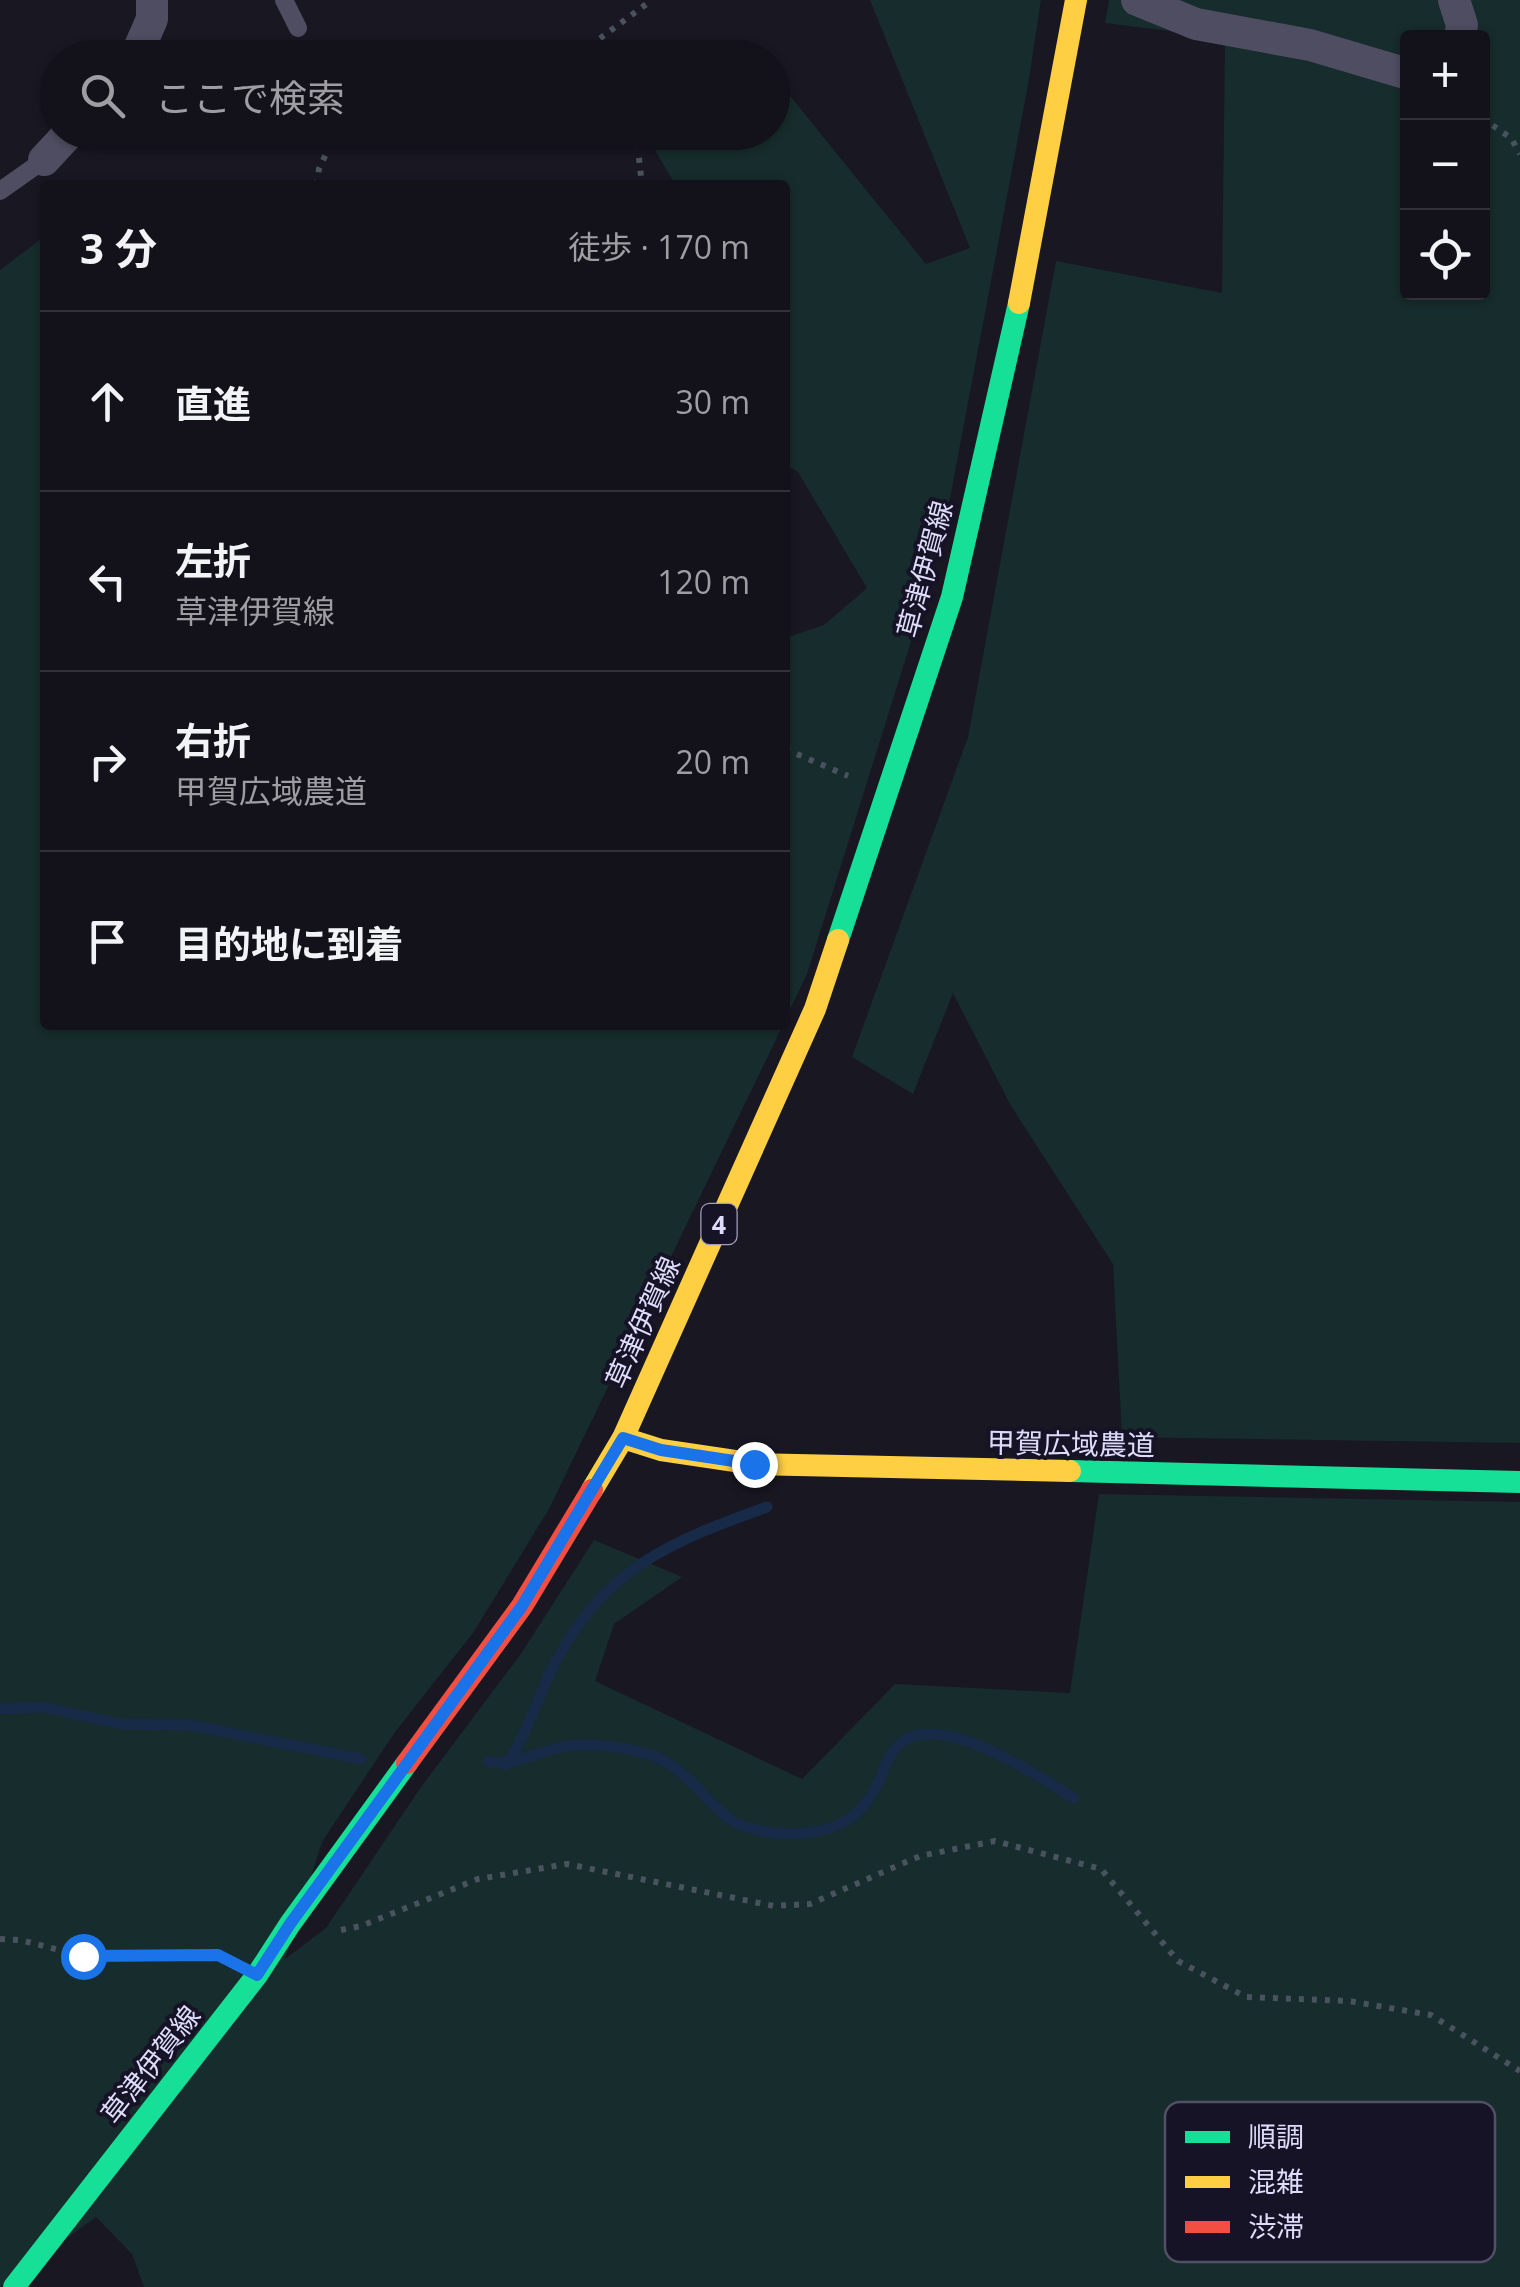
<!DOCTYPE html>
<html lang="ja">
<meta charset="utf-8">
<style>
:root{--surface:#13111a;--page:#1c1a23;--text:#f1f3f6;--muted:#9d9da2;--line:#323139}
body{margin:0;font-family:"Open Sans","Noto Sans JP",sans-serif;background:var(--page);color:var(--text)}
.controls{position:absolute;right:30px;top:30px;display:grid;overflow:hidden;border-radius:10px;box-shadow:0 2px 8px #0004}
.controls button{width:90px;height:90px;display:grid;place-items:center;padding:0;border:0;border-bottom:2px solid var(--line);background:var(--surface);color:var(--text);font:50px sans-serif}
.stop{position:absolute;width:30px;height:30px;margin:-22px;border:8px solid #1a73e8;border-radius:50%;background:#fff}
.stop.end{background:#1a73e8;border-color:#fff;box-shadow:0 2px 10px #0008}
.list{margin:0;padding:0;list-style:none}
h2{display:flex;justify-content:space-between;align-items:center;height:130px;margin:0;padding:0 40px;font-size:42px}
h2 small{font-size:32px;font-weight:400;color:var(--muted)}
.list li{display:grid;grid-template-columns:65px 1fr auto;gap:30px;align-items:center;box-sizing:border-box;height:180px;padding:0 40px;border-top:2px solid var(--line)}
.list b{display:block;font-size:38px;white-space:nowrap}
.list p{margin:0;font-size:32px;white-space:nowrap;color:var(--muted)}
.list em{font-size:32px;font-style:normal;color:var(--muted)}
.icon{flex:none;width:55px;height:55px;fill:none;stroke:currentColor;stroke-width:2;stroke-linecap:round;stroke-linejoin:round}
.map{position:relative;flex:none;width:1520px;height:2287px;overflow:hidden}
.search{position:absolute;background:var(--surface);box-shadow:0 2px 8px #0004;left:40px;top:40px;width:750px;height:110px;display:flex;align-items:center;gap:25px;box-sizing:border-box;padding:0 35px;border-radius:55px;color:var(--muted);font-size:38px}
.panel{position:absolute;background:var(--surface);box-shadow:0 2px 8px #0004;left:40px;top:180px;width:750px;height:850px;border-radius:10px}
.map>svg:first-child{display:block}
.green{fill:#172c2c;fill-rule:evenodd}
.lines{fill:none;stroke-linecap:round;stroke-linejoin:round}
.stream{stroke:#172a47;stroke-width:11}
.path{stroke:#49535e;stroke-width:6;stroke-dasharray:5 8;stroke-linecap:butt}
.lane{stroke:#4f4d61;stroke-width:18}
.street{stroke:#4f4d61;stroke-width:32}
.fast{stroke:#16e098;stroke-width:22}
.slow{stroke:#ffcf43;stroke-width:22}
.jam{stroke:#f24e42;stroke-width:22}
.route{stroke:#1a73e8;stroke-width:12}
.labels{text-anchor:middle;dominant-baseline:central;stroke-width:8;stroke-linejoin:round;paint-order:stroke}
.shield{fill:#161326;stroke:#a3a0bb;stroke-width:2.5}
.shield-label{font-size:25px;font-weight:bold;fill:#dfdcfb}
.street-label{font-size:28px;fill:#dfdcfb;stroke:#161326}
.key{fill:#161326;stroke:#524f66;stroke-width:2.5}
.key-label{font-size:28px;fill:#dfdcfb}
</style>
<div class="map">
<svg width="1520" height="2287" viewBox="0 0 1520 2287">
<rect width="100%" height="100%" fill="#191722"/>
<g class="green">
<path d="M870 0H1041L1028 85 941 546 807 974 785 1020V638L824 625 867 588 798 472 785 464V185H683L673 181 645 133 772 132 773 87 787 92 926 264 970 248Z"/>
<path d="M1109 0H1520V1443L1122 1437 1113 1264 1011 1106 953 993 913 1094 852 1057 968 737 1056 261 1222 293 1225 38 1105 23ZM1408 38H1482V292H1408Z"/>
<path d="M45 236V1025H783L549 1509 473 1633 395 1732 322 1842 285 1959 326 1928 421 1787 520 1655 594 1540 682 1577 614 1624 595 1681 802 1779 895 1684 1070 1693 1099 1494 1520 1502V2287H144L132 2254 96 2217 0 2287V270Z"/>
</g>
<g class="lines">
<g class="stream">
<path d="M0 1709 43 1707 121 1724 190 1725 361 1759"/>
<path d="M488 1762C514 1766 535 1753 561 1747 586 1742 627 1747 651 1755 686 1768 700 1795 727 1817 743 1830 772 1834 792 1834 832 1833 861 1820 878 1783 883 1773 887 1758 895 1749 932 1703 1037 1776 1074 1798"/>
<path d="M506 1765C528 1733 538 1695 556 1661 606 1567 672 1541 767 1507"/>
</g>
<g class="path">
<path d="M316 47 325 58"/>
<path d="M598 58 591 45 652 0"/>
<path d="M1482 118 1511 138 1520 154"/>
<path d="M636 132 642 185"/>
<path d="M316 185 319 169 336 132"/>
<path d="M785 749 848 776"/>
<path d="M341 1930 361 1926 478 1879 567 1864 774 1906 810 1904 920 1856 995 1841 1101 1869 1178 1961 1246 1997 1349 2001 1431 2015 1520 2071"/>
<path d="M0 1939 20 1940 83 1956 216 1955"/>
</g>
<g class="lane">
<path d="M284 0 298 28"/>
<path d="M0 191 44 160"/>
</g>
<g class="street">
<path d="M1137 0 1196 24 1310 45 1408 74"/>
<path d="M1454 0 1462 25 1460 38"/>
<path d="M135 58 152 19V0"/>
<path d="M44 160 70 132"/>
</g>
<g class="fast">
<path d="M838 940 952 597 1019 303"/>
<path d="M1070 1471 1520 1482"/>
<path d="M14 2287 257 1975 290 1924 407 1763"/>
</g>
<g class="slow">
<path d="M1019 303 1076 0"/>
<path d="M623 1438 661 1450 755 1464 1070 1471"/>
<path d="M592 1490 623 1438 815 1009 838 940"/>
</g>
<path class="jam" d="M407 1763 522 1606 592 1490"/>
</g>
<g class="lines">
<path class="route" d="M83 1956 218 1955 257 1975 290 1924 522 1606 623 1438 661 1450 754 1464"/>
</g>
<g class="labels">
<rect class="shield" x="701.5" y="1204" width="35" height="40" rx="8"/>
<g class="shield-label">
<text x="719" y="1224">4</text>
</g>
<g class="street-label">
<text transform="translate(924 569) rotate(-75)">草津伊賀線</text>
<text transform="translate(642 1322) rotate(-66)">草津伊賀線</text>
<text transform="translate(1071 1443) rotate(1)">甲賀広域農道</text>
<text transform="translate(150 2064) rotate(-52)">草津伊賀線</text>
</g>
</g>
<rect x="1165" y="2102" width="330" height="160" rx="15" class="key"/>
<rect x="1185" y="2131" width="45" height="12" fill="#16e098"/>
<rect x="1185" y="2176" width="45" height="12" fill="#ffcf43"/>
<rect x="1185" y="2221" width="45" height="12" fill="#f24e42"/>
<g class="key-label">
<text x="1248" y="2147">順調</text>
<text x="1248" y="2192">混雑</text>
<text x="1248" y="2237">渋滞</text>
</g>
</svg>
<div class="controls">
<button>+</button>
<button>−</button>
<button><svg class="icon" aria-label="locate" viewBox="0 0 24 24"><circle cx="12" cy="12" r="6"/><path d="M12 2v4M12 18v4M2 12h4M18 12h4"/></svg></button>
</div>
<div class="stop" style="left:83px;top:1956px"></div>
<div class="stop end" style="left:754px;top:1464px"></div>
<div class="search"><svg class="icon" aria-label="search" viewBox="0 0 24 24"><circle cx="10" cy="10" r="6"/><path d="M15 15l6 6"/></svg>ここで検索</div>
<section class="panel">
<h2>3 分<small>徒歩 · 170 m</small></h2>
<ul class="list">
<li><svg class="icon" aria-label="ahead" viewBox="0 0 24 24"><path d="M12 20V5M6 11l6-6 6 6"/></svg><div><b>直進</b></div><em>30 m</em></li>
<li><svg class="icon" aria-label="left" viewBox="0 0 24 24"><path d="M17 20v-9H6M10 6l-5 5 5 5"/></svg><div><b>左折</b><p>草津伊賀線</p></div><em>120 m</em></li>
<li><svg class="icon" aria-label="right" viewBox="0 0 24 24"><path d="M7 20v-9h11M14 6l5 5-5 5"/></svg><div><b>右折</b><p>甲賀広域農道</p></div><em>20 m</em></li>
<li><svg class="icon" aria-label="arrive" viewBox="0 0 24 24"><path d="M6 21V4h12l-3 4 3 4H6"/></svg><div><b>目的地に到着</b></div></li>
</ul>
</section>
</div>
